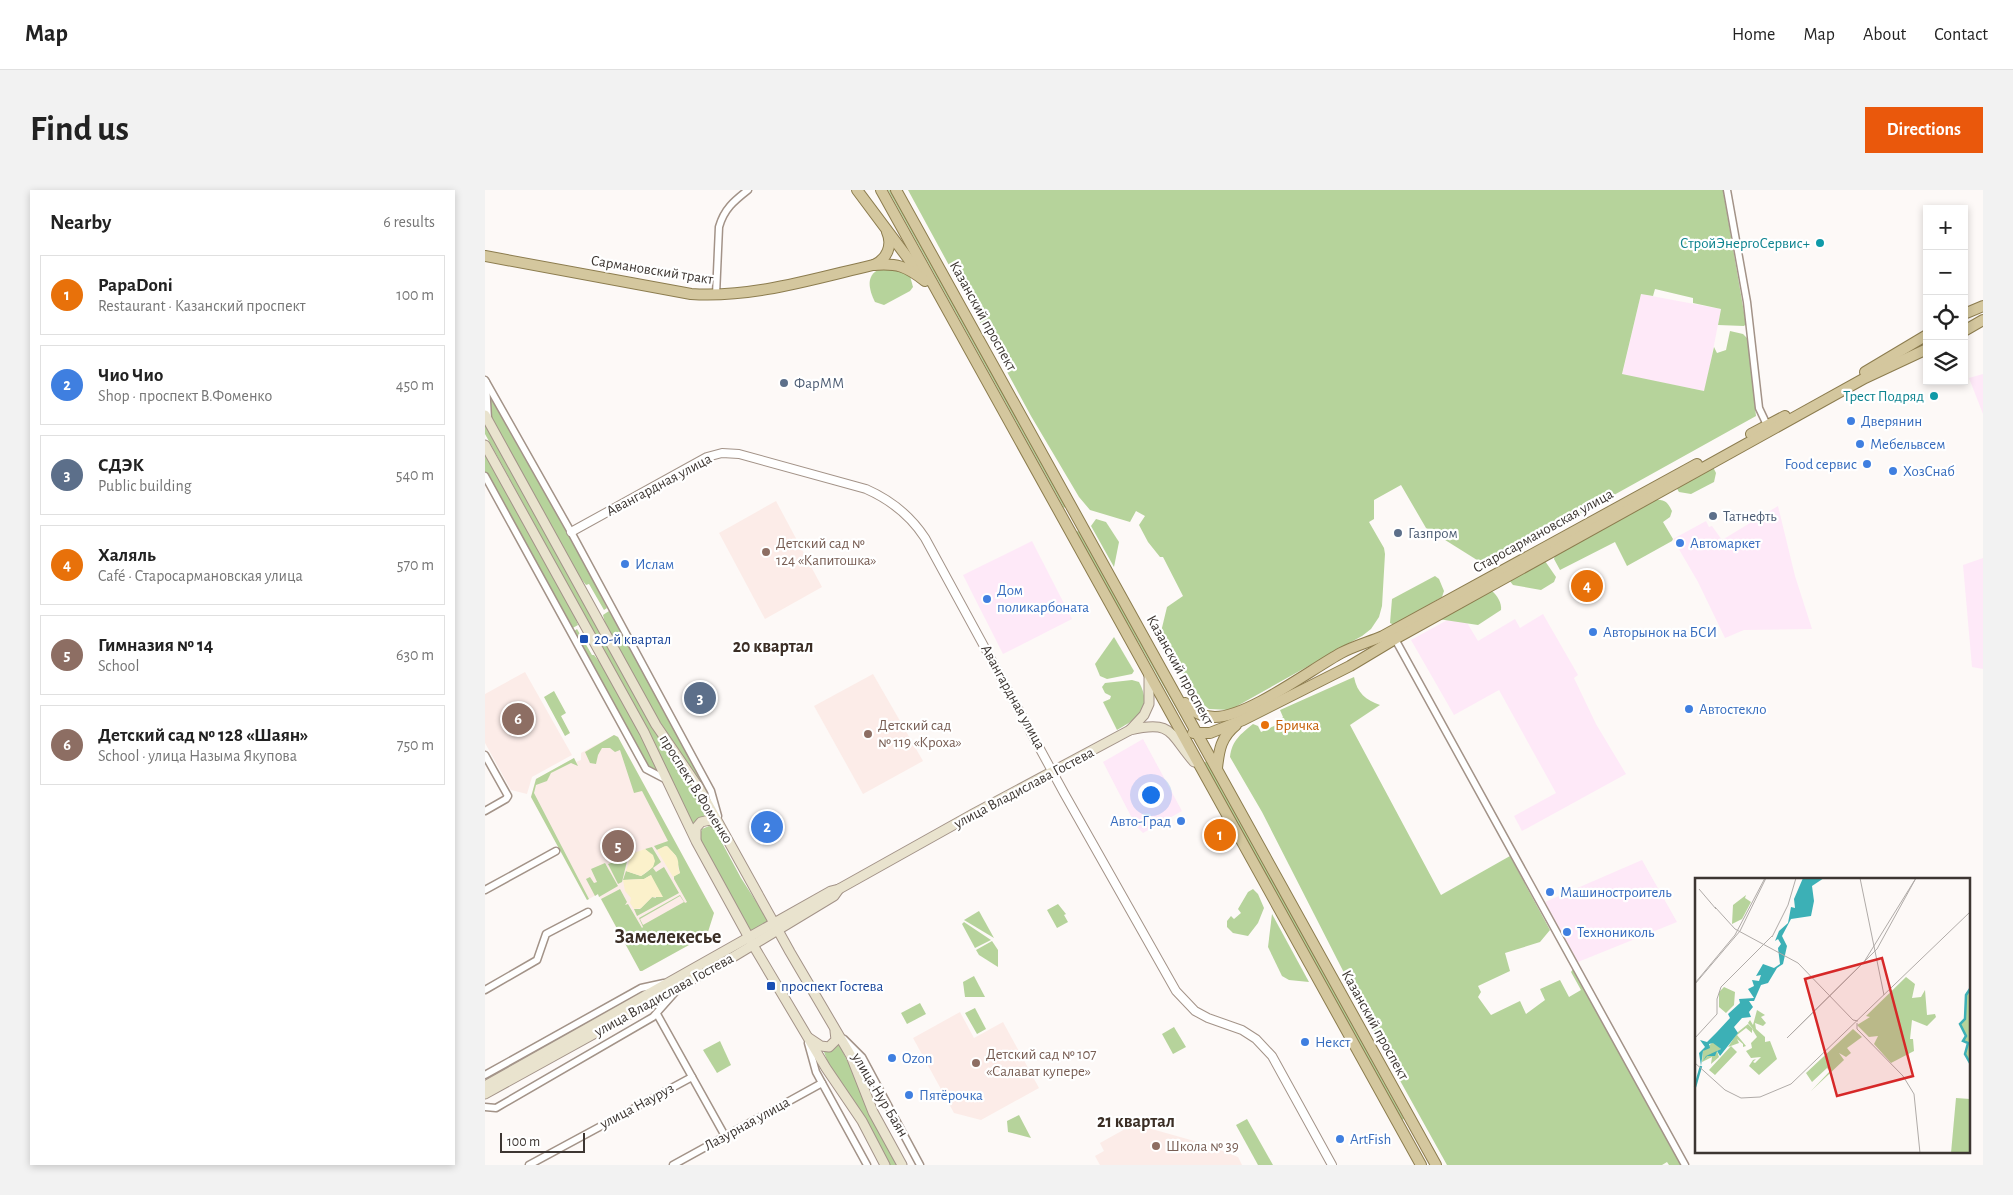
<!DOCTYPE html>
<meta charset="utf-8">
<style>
:root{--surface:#fff;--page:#f2f2f2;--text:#222;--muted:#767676;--line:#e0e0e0;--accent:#ea580c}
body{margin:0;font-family:"Alegreya Sans",sans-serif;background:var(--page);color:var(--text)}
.controls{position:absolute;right:15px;top:15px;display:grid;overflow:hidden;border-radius:0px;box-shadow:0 2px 8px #0003}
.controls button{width:45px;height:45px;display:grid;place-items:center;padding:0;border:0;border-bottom:1px solid var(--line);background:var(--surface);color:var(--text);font:25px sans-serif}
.scale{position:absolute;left:15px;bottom:12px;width:85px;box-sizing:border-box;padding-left:5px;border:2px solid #3d3632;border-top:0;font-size:14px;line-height:18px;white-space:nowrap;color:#3d3632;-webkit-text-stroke:4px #fff;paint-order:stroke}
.you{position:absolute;left:665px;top:604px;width:18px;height:18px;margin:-12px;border:4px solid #fff;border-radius:50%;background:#1a73e8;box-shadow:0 0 0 8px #1a73e833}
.badge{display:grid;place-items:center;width:32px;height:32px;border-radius:50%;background:var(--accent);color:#fff;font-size:16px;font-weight:700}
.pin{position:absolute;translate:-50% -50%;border:2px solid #fff;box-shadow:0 1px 5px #0006}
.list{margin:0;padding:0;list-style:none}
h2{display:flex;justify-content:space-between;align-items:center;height:65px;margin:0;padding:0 20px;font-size:21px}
h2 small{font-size:16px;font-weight:400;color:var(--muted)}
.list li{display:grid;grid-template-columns:32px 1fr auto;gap:15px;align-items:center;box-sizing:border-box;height:80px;margin:0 10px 10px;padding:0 10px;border:1px solid var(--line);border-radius:0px}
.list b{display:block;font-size:19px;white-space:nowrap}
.list p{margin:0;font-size:16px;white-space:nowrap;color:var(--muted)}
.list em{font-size:16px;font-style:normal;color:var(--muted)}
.icon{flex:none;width:28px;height:28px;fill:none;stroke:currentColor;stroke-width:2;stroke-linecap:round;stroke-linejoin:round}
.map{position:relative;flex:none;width:1498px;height:975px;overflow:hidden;border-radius:0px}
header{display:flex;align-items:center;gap:30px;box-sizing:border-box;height:70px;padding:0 25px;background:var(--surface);border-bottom:1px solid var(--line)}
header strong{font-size:24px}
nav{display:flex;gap:28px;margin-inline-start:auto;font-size:18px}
.intro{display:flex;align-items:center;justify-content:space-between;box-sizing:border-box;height:120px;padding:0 30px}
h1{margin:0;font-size:35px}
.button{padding:12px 22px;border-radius:0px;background:var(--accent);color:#fff;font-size:18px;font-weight:700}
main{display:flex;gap:30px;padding:0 30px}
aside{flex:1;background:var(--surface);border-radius:0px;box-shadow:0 2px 8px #0003}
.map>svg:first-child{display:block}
.commercial{fill:#fee9f8}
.education{fill:#fcece8}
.green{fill:#b6d39b;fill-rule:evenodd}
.sand{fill:#fbf1cb}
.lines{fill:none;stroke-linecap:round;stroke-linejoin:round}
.minor-casing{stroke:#a39388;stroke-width:9}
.tertiary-casing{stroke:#a39388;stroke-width:10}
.secondary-casing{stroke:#a39388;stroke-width:11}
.primary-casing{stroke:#8c7c4e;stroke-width:12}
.minor{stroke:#fff;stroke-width:6}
.tertiary{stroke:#fff;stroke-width:8}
.secondary{stroke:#e9e3ce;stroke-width:9}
.primary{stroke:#d4c79e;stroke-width:10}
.culture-dot{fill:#0f9aa8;stroke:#fff;stroke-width:2}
.service-dot{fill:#5c6f8a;stroke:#fff;stroke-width:2}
.shop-dot{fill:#3f7fe0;stroke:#fff;stroke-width:2}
.education-dot{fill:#8d6e63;stroke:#fff;stroke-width:2}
.transit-dot{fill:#1a4fb4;stroke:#fff;stroke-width:2}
.food-dot{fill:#e8710a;stroke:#fff;stroke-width:2}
.labels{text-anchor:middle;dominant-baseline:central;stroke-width:4.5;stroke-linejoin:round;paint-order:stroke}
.culture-label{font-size:15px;fill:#0d838f;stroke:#fff;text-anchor:end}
.street-label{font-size:15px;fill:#3d3632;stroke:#fff}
.service-label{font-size:15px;fill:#4e5e75;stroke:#fff;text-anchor:start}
.shop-label{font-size:15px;fill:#366cbe;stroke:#fff;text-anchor:start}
.education-label{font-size:15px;fill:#785e54;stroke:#fff;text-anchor:start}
.transit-label{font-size:15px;fill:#164399;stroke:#fff;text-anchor:start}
.food-label{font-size:15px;fill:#c56008;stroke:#fff;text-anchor:start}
.quarter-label{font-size:18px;font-weight:bold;fill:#3b2e25;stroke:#fff}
.district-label{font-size:20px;font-weight:bold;fill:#3b2e25;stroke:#fff}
.inset-river{fill:none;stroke:#3cb0b6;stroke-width:2.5}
.inset-road{fill:none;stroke:#b0aba8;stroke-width:1}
.view{fill:#d62828;fill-opacity:0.15;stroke:#d62828;stroke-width:2.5}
.inset-edge{fill:none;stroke:#3d3632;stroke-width:2.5}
</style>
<header>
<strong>Map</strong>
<nav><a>Home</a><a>Map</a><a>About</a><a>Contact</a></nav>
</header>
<div class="intro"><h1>Find us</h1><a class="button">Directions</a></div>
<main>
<aside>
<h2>Nearby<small>6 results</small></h2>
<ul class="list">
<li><span class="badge" style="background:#e8710a">1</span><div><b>PapaDoni</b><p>Restaurant · Казанский проспект</p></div><em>100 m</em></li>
<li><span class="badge" style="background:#3f7fe0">2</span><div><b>Чио Чио</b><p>Shop · проспект В.Фоменко</p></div><em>450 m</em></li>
<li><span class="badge" style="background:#5c6f8a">3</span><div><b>СДЭК</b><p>Public building</p></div><em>540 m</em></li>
<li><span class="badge" style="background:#e8710a">4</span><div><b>Халяль</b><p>Café · Старосармановская улица</p></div><em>570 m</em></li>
<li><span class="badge" style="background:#8d6e63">5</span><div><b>Гимназия № 14</b><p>School</p></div><em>630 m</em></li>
<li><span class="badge" style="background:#8d6e63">6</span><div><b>Детский сад № 128 «Шаян»</b><p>School · улица Назыма Якупова</p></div><em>750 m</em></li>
</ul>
</aside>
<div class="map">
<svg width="1498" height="975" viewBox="0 0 1498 975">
<rect width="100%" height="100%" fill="#fdf9f7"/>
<g class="commercial">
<path d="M1156 104 1236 119 1220 201 1137 185Z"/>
<path d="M1498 184V224L1484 188Z"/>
<path d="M1293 316 1310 386 1327 439 1259 440 1240 448 1213 392 1188 349 1221 331 1224 337 1227 336 1237 350Z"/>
<path d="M547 351 587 429 518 464 478 385Z"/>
<path d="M1498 368V479L1487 477 1478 375Z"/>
<path d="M1058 424 1093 485 1089 488 1111 534 1141 584 1037 641 1029 626 1071 603 1014 500 969 525 926 450 966 428 981 431 993 451 1030 429 1035 438Z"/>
<path d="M658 549 697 621 658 643 651 636 618 572Z"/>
<path d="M1157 670 1192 732 1093 772 1060 712Z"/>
</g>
<g class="education">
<path d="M291 311 337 397 280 429 234 343Z"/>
<path d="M40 482 87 565 47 587 42 604 26 600 0 553V504Z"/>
<path d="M388 484 438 571 378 604 329 516Z"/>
<path d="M129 545 133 547 229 723 222 745 157 781H155L113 704 102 710 46 607 51 589 89 568 91 572 96 570V563Z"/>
<path d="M475 822 489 848 518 832 554 898 496 930 469 923 428 848Z"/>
<path d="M649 934 720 954 753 967 757 975H615L610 966 619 961 615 953Z"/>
</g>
<g class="green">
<path d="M403 0H407L581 316 579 318Z"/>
<path d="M423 0H1238L1261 134 1259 136 1233 135 1236 119 1208 113V108L1170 99 1168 106 1156 104 1137 184 1219 201 1229 157 1232 163 1241 160 1245 141 1258 144 1263 149 1271 226 1057 345 1010 373 1002 374 992 370 941 338 916 295 889 310V329L884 332 899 358 900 364 897 416 894 427 886 439 877 446 745 520 724 519 715 512 675 446 682 417 698 406 678 367H675L663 352 654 335 660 326 651 321 645 332 605 320 594 307 546 226Z"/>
<path d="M395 79 414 80 425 86 428 97 425 101 399 115 390 112C384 100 380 85 395 79Z"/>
<path d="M0 198 107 387 122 418 119 420 104 394 101 395 90 381 0 219Z"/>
<path d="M0 229 176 549 218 611 225 629 209 637 164 543 0 244Z"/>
<path d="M0 263 87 418 93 435 86 439 0 283Z"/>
<path d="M1227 275 1231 283 1229 292 1206 304 1194 302 1191 297Z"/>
<path d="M1170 310C1180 309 1183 313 1187 321L1185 327 1178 332 1188 349 1187 351 1142 376 1130 352 1075 380 1069 369 1070 365Z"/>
<path d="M611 329 621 332 634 352 629 377 606 336Z"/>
<path d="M592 341 594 342 702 534 699 532 590 342Z"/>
<path d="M1060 371 1071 387 1069 392 1056 400 1028 395 1024 390Z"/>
<path d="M950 386 954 389 959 401 957 407 909 435 905 433 907 409Z"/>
<path d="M1007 401C1012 405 1017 413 1016 420L993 435 953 429Z"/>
<path d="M124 421 224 599 226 608 171 526 121 437 118 425Z"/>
<path d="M92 439 107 465H109C136 498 156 544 175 584L162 575 88 442Z"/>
<path d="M629 447 649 481 647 484 622 489 615 486 610 474Z"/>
<path d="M869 487C872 503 881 510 895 515L865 535 956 705 1025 666 1065 740 1055 752 1020 763 1025 781 993 796 996 802 993 807 1006 825 1035 811 1041 824 1060 810 1055 799 1075 790 1084 807 1096 800 1086 782 1088 779 1197 975H1184L1182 972 1177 975H962L903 869 777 622 745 567C747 550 756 544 768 534L773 536 776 542 789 536 798 527 795 520Z"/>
<path d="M647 490 654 492C668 519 653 528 632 540L618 512 625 509 626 506 620 503 617 497 620 493Z"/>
<path d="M69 501 81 523 76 526 85 543 80 546 59 507Z"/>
<path d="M129 545 133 547 229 723 222 745 157 781H155L116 709 135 699 142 712 140 715 143 714 157 738 158 737 154 728 195 705 200 713 202 712 189 689V686L195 683 191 666 182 656 172 660 169 656 183 651 157 601 149 603 135 560 130 562 125 558H117L113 565 111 574 105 573 100 562ZM195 706 199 712 158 735 155 729Z"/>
<path d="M89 568 93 576 86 573 66 583 62 591 51 595 49 603 104 709 102 710 46 607 51 589Z"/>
<path d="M722 571 919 929 917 930 719 573Z"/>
<path d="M224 636 229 638 256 688 285 733 267 743 214 647 217 639Z"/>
<path d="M167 657 176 672 168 678 171 682 179 677 194 703 152 726 149 719H155L167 707 171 708 166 685 159 689 138 690 141 681 156 686C172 676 173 671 160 659Z"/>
<path d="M143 667 137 692 133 694 123 674Z"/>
<path d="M120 673 133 696 114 707 113 704 110 706 101 689 105 687 109 693 112 692 106 679Z"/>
<path d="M768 699 773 704 779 718 773 733 763 746 748 743 742 737V731L746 726 749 729 756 723 753 719 763 702Z"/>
<path d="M573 714 581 724 579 725 583 732 572 738 562 720Z"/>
<path d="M494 721 509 748 479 730Z"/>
<path d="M787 724 824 792 804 790 797 786 783 757Z"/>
<path d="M479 732 506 750 490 758 477 734Z"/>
<path d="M507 751 513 760V777L494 765 491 760Z"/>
<path d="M489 786 500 807H480L478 792Z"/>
<path d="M435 813 441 824 422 834 416 823Z"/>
<path d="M490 818 501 839 492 844 480 823Z"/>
<path d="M689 837 701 857 688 864 677 844Z"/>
<path d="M235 851 246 875 232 883 218 860Z"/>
<path d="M354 854 414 975H405L377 926 346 881 339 862 347 861Z"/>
<path d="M534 925 546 948 523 942 522 931Z"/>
<path d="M762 929 788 975H773L751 935Z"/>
</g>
<g class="sand">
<path d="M180 656 183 657C186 661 192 665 193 671 194 676 192 678 195 683L188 687 172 660Z"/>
<path d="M160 659 168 665 170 671 168 677 156 686 141 681 146 664Z"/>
<path d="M166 685 178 707H167L156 718 149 719 145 713 146 708 140 701 138 690 159 689Z"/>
</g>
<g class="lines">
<defs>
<g id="minor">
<path d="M1242 0 1262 112 1274 218 1282 235"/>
<path d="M231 105 234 37C239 19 249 11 263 0"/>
<path d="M0 190 86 342 226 601 233 626"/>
<path d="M1 192 3 230"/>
<path d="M0 286 161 579 182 590"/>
<path d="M910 449 1200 975"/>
<path d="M0 565 23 606 21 609 0 621"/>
<path d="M0 700 71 661"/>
<path d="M0 800 52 770 61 744 103 722"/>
<path d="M172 824 240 946"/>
<path d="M359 849 377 867 435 975"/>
<path d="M323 853 331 882 382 975"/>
<path d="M0 885 156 798 179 793"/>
<path d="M0 917 11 918 168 827 192 800"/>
<path d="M44 975 207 887"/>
<path d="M188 975 337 893"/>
</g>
<path id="tertiary" d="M86 342 222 267 237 263 254 264 381 299C406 310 425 325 440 348L579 603 691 801 710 821 723 828 757 840 771 849 787 866 847 975"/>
<g id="secondary">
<path d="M0 225 171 535 214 598 305 762 366 866 388 922 417 975"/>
<path d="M0 255 159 542 211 651 268 755 341 878 377 931 400 975"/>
<path d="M645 540 659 525 664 514V485"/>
<path d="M211 649V638L216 632 225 630 234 636"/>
<path d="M324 848 336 856 344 857 351 850 350 841"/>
<path d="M0 896 346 701 354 699 488 624 645 540C688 530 684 543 709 572"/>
<path d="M0 904 248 767 349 706 354 699"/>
</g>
<g id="primary">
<path d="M372 0 434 83"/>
<path d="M396 0 936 975"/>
<path d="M411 0 951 975"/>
<path d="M0 66 206 104C268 108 328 89 388 75 412 73 421 76 440 91"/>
<path d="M389 75C402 69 408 55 402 42"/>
<path d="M1479 124 1498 116"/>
<path d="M1479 141 1498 130"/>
<path d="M1380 182 1442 145"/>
<path d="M1266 244 1300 226"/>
<path d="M700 513C707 522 718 527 730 527 763 527 825 480 856 463 869 456 884 452 898 446L1212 274"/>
<path d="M708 543H725L758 530 865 476 910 449 1380 188 1442 159"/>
<path d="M732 578C734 560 736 547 751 535"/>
</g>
</defs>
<use href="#minor" class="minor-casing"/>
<use href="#tertiary" class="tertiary-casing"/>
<use href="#secondary" class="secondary-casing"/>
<use href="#primary" class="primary-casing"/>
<use href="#minor" class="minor"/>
<use href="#tertiary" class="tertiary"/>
<use href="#secondary" class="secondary"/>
<use href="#primary" class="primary"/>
</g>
<g class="culture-dot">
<circle cx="1335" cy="53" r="5"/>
<circle cx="1449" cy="206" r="5"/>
</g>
<g class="service-dot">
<circle cx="299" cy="193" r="5"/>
<circle cx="1228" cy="326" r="5"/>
<circle cx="913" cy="343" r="5"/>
</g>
<g class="shop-dot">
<circle cx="1366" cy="231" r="5"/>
<circle cx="1375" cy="254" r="5"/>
<circle cx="1382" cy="274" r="5"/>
<circle cx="1408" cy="281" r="5"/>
<circle cx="1195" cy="353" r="5"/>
<circle cx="140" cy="374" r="5"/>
<circle cx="502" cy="409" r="5"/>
<circle cx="1108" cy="442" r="5"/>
<circle cx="1204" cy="519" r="5"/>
<circle cx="696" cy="631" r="5"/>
<circle cx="1065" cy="702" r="5"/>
<circle cx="1082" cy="742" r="5"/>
<circle cx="820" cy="852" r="5"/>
<circle cx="407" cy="868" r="5"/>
<circle cx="424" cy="905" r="5"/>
<circle cx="855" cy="949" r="5"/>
</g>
<g class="education-dot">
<circle cx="281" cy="362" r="5"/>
<circle cx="383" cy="544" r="5"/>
<circle cx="491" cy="873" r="5"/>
<circle cx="671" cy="956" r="5"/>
</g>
<g class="transit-dot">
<rect x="94" y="444" width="10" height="10" rx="2.5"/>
<rect x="281" y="791" width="10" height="10" rx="2.5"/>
</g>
<circle class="food-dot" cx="780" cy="535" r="5"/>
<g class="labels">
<g class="culture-label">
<text x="1325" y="53">СтройЭнергоСервис+</text>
<text x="1439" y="206">Трест Подряд</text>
</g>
<g class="street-label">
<text transform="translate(167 80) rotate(9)">Сармановский тракт</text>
<text transform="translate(498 126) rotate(61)">Казанский проспект</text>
<text transform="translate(174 295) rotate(-28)">Авангардная улица</text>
<text transform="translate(1058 341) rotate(-29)">Старосармановская улица</text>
<text transform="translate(695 480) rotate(61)">Казанский проспект</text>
<text transform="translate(528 507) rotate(61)">Авангардная улица</text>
<text transform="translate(539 598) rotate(-28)">улица Владислава Гостева</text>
<text transform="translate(211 599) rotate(58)">проспект В.Фоменко</text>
<text transform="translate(179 805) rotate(-29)">улица Владислава Гостева</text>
<text transform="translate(890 835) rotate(61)">Казанский проспект</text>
<text transform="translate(395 905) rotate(59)">улица Нур Баян</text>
<text transform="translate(152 916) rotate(-28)">улица Науруз</text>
<text transform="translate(262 934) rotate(-29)">Лазурная улица</text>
</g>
<g class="service-label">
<text x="309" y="193">ФарММ</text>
<text x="1238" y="326">Татнефть</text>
<text x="923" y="343">Газпром</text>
</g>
<g class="shop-label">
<text x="1376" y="231">Дверянин</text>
<text x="1385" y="254">Мебельвсем</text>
<text x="1372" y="274" text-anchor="end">Food сервис</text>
<text x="1418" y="281">ХозCнаб</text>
<text x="1205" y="353">Автомаркет</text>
<text x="150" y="374">Ислам</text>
<text x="512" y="400">Дом<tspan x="512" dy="17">поликарбоната</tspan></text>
<text x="1118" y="442">Авторынок на БСИ</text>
<text x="1214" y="519">Автостекло</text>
<text x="686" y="631" text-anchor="end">Авто-Град</text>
<text x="1075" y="702">Машиностроитель</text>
<text x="1092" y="742">Технониколь</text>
<text x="830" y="852">Некст</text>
<text x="417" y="868">Ozon</text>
<text x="434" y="905">Пятёрочка</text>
<text x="865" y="949">ArtFish</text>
</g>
<g class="education-label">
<text x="291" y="353">Детский сад №<tspan x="291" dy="17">124 «Капитошка»</tspan></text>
<text x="393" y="535">Детский сад<tspan x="393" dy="17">№ 119 «Кроха»</tspan></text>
<text x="501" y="864">Детский сад № 107<tspan x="501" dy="17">«Салават купере»</tspan></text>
<text x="681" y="956">Школа № 39</text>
</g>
<g class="transit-label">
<text x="109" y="449">20-й квартал</text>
<text x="296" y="796">проспект Гостева</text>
</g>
<g class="food-label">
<text x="790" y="535">Бричка</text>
</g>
<g class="quarter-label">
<text x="288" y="457">20 квартал</text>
<text x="651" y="932">21 квартал</text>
</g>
<g class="district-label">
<text x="183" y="747">Замелекесье</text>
</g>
</g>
<g transform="translate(1210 688)">
<rect width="275" height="275" fill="#fdf9f7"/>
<path d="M51 17 50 20 56 24 47 41 37 46 38 27ZM211 99 220 106 217 120 226 119 230 112 232 137 240 136 241 139 232 148 217 142 215 161H218L219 173 196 185 179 166 183 158 174 159 162 147 175 139 171 138ZM29 109 40 114 39 127 31 135 24 129V114ZM275 111V185L270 176 273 165 269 163 270 157 265 146 270 140 271 115ZM62 132 70 137 66 139 71 145 68 148 60 145 61 151 70 159V164L75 163 82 181 64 197 54 188 58 182 61 181 58 184 60 185 66 179 56 180 51 173 57 170 56 165 62 159 57 151V155L51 150 42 157 51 168 48 169V166L42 161 44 165 33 169 43 154 53 146 59 152 53 145 55 142 58 147ZM158 151 167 159 152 170 156 175 151 179 144 175 149 182 116 213 135 193 132 190 117 204 111 195ZM18 164 26 171 12 178 22 173 24 179 16 186 17 179 7 184 8 173ZM36 168 42 174 20 197 14 192ZM261 220 275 221V275H256Z" fill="#b6d39b"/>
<path d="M108 0H129L117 8 119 23 116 38 96 41 87 58 92 68 88 86 82 90 73 105 66 107 59 123H54L58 129 54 134 56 139 47 140 39 149 43 155 25 178 22 173 20 178H12L8 183 11 178 26 171 18 165 14 166 15 170 8 173 6 188 4 175 10 169 5 162 12 164 22 154 35 140 33 136 45 125 44 121 59 120 53 111 59 108 57 102 64 103 66 97 61 98 68 86 79 90 85 86 83 70 86 66 83 61 80 63 84 53 93 45 96 29 100 30 99 21Z" fill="#3cb0b6"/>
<path class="inset-river" d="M275 111 271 117 270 141 265 146 271 158 268 163 273 165 270 176 275 185M0 209 6 188"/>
<path class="inset-road" d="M165 0 189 117M221 0 169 84 92 160 182 71 221 0M4 11 21 31M20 29 40 51 103 85 158 142 163 143M77 59 93 27 101 0M0 105 40 57 70 0M0 106 45 53 71 0M162 145V151L208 198 219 216 225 275M0 160 22 136V121L26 109 77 58M0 185 30 212 46 220 65 219 96 206 275 34"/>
<path class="view" d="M187 80 218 198 142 218 110 101Z"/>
<rect width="275" height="275" class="inset-edge"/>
</g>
</svg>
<div class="controls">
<button>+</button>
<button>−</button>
<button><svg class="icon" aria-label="locate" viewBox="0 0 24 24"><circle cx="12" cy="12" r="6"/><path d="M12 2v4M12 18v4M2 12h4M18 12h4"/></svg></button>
<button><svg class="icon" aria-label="layers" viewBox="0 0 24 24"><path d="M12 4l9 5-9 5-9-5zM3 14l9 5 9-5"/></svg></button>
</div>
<div class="scale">100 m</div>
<div class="you"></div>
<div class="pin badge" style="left:735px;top:645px;background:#e8710a">1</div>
<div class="pin badge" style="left:282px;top:637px;background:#3f7fe0">2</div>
<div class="pin badge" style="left:215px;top:508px;background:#5c6f8a">3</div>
<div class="pin badge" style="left:1102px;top:396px;background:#e8710a">4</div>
<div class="pin badge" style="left:133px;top:656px;background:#8d6e63">5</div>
<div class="pin badge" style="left:33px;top:529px;background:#8d6e63">6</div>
</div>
</main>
